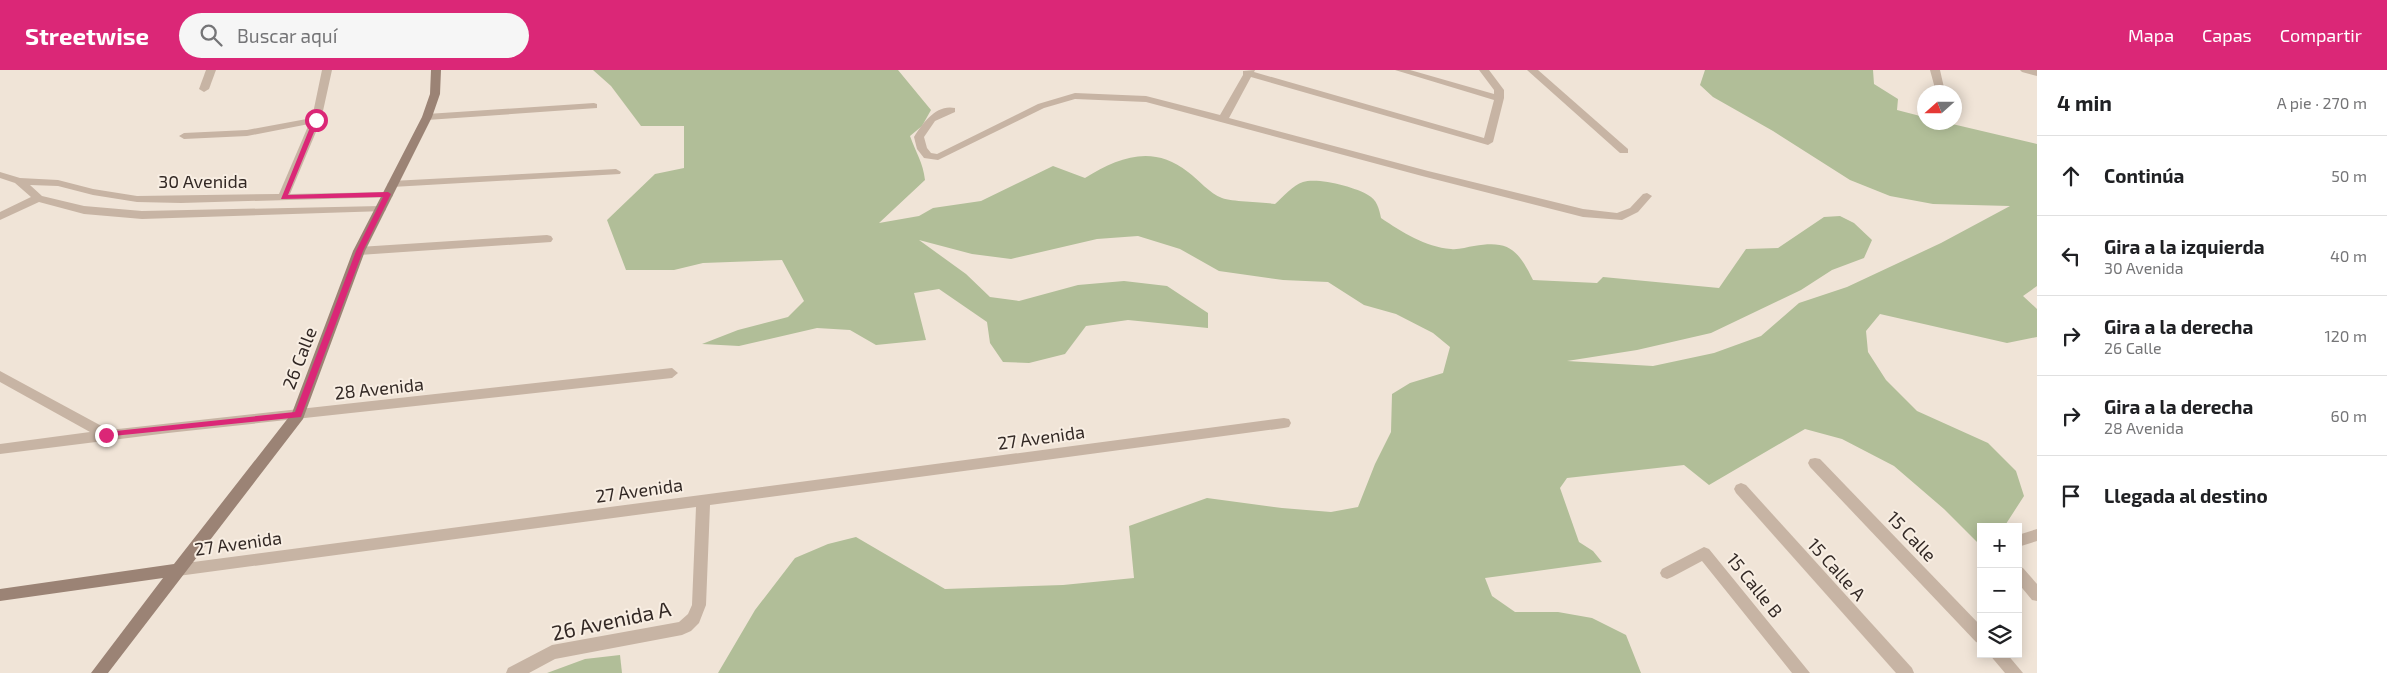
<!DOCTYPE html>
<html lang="es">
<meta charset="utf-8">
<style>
:root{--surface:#fff;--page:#f6f6f6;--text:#202124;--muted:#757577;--line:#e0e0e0;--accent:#db2777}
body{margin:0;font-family:"Exo 2",sans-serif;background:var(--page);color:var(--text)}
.controls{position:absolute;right:15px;bottom:15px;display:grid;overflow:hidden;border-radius:0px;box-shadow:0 2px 12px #0003}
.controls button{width:45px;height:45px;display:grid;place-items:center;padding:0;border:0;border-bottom:1px solid var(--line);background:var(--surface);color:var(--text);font:25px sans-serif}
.compass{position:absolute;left:1917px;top:15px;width:45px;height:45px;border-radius:50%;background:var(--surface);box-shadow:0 2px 12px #0003;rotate:249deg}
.stop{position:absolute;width:15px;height:15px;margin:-11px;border:4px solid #db2777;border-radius:50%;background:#fff}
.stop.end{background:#db2777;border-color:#fff;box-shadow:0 1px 5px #0008}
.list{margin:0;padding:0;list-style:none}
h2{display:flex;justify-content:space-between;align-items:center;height:65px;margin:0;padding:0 20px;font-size:21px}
h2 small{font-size:16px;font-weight:400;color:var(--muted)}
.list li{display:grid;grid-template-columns:32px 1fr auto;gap:15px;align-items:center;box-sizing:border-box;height:80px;padding:0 20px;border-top:1px solid var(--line)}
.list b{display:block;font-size:19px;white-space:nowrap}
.list p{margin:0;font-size:16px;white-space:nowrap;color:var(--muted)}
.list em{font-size:16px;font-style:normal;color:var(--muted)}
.icon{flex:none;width:28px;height:28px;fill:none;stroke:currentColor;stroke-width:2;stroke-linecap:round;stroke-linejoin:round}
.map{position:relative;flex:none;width:2037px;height:603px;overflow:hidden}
header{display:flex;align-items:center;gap:30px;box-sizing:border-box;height:70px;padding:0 25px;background:var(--accent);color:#fff}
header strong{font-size:24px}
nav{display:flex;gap:28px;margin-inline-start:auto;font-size:18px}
.search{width:350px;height:45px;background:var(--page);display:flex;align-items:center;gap:12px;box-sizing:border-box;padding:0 18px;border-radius:28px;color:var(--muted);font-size:19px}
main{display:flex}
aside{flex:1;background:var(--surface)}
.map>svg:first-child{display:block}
.green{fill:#b1be98}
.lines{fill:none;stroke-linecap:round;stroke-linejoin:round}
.street{fill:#c7b4a4;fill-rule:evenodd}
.secondary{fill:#9b8375;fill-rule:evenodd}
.route{fill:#db2777}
.labels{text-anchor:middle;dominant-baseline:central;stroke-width:4;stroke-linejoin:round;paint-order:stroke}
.street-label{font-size:18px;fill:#332925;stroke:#f8eee3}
.near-street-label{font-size:21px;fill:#332925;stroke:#f8eee3}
</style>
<header>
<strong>Streetwise</strong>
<div class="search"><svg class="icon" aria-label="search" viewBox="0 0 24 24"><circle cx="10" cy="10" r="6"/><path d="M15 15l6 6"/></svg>Buscar aquí</div>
<nav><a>Mapa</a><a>Capas</a><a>Compartir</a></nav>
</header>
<main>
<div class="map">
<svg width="2037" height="603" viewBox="0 0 2037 603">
<rect width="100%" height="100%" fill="#f0e4d7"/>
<g class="green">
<path d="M593 0H898L931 40 922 56 910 66C916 83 923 92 925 110L879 153 919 146 933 138 981 131 1053 96 1085 108C1119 87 1153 74 1188 102 1198 109 1210 124 1222 128 1233 132 1262 132 1275 134 1283 127 1293 115 1303 112 1317 107 1356 117 1368 125 1377 130 1379 138 1381 148 1402 162 1425 177 1451 179 1458 180 1467 177 1474 176 1508 170 1518 179 1533 210L1597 213 1603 207 1719 218 1746 179 1778 178 1824 147 1840 146 1854 153 1872 170 1864 188 1832 200 1801 220 1711 263 1637 280 1567 291 1653 296 1714 283 1761 266 1799 233 1847 217 1941 173 2010 136 1933 134 1890 126 1850 110 1773 61 1713 27 1700 15 1705 0H1873L1874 14 1898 29 1897 40 1924 47V52L1948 53 2037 74V216L2023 226 2037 239V267L2007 273 1880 244 1866 261 1868 282 1886 310 1917 341 1988 373 2016 401 2024 426 2004 457H1981V476L1944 439 1894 396 1842 369 1805 359 1709 415 1684 395 1567 408 1560 418 1579 472 1593 481 1602 492 1485 508 1492 526 1515 542H1558L1592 548 1626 565 1641 603H718L755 540 795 488 828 474 856 467 945 519 1063 515 1134 508 1129 456 1207 428 1282 438 1331 442 1358 437 1375 394 1391 362 1392 324 1410 313 1443 303 1450 277 1433 263 1396 244 1364 235 1328 212 1283 210 1219 201 1180 179 1138 166 1097 169 1011 189 972 184 919 170 966 204 990 227 1019 231 1078 215 1124 211 1167 216 1208 243V258L1128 250 1086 256 1065 284 1029 293 1003 292 990 273 987 252 939 219 914 223 926 270 876 275 850 260 817 258 739 276 702 274 738 260 788 247 804 231 782 190 703 193 674 200H626L607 150 655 104 684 98V56H641L611 16Z"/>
<path d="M620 585 622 603H547L585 589Z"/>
</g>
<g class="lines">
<g class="street">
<path d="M206 0H216L209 19 204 22 199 19Z"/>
<path d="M322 0H332L321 50 290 124 388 122 393 125 392 127 181 133 137 132 93 125 58 116 30 115 42 126 84 136 142 141 381 136 386 139 385 141 142 149 84 144 39 132 0 150V142L31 127 15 113 0 108V102L20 108 58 110 93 119 137 126 279 124 309 54 247 66 184 69 179 66 184 63 247 60 312 48Z"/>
<path d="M1255 0 1254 2 1484 68 1494 30 1395 0H1410L1494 24V20L1479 0H1489L1504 20V28L1493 72 1488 75 1251 7 1229 48 1428 101 1583 139 1617 143 1630 138 1643 124 1647 123 1652 126 1638 142 1622 150 1583 147 1422 106 1146 32 1075 29 1044 38 938 90 924 88 917 79 914 67C923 53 936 34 955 38V42L935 51 924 67 927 78 931 83 937 84 1038 34 1075 23 1146 26 1220 45 1243 5V1Z"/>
<path d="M1527 0H1538L1628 79V83H1620Z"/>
<path d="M1930 0H1940L1945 22H1936Z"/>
<path d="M2020 0H2037V6L2022 2Z"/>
<path d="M594 33 597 34V38L427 50 422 47 427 44Z"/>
<path d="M616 99 621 102 620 104 392 117 387 114 392 111Z"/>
<path d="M547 165 551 166 553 169 551 172 359 185 353 181 359 177Z"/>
<path d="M672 298 678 303 672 308 168 363 0 384V374L90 362 0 312V301L109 360Z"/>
<path d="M1284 348 1289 349 1291 353 1289 357 1284 358 710 435 706 535 699 553 691 561 682 565 555 589 529 603H506L508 598 552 575 679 552 688 544 692 535 696 437 178 506 173 504 171 500 173 496 178 494Z"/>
<path d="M1815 388 1820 389 1981 556V574L1976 572 1810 397 1808 393 1810 389Z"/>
<path d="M1741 413 1746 415 1912 598 1914 603H1896L1736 423 1734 419 1736 415Z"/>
<path d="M2037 459V471L2018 477V465Z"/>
<path d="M1704 477 1709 479 1810 603H1792L1702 491 1672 507 1667 509 1662 507 1660 503 1662 499Z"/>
<path d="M2018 496 2023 498 2037 514V531L2032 530 2018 513Z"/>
<path d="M1989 584H2007L2023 603H2005Z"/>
</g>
<path class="secondary" d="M431 0H441L440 24 432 47 365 181 303 349 108 603H91L163 508 0 531V519L174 494 292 343 353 181 422 47 430 24Z"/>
</g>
<path class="route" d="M316 48 319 50 288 125 388 122 391 124 363 181 301 347 103 367 102 365 106 362 295 342 356 181 383 127 281 129 313 50Z"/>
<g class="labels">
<g class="street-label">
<text x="203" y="111">30 Avenida</text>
<text transform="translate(299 288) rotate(-69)">26 Calle</text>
<text transform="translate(379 318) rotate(-6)">28 Avenida</text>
<text transform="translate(1041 367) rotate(-8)">27 Avenida</text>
<text transform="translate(639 420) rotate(-8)">27 Avenida</text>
<text transform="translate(1912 466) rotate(46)">15 Calle</text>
<text transform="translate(238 473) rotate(-8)">27 Avenida</text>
<text transform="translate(1837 499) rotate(48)">15 Calle A</text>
<text transform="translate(1755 515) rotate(51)">15 Calle B</text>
</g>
<g class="near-street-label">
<text transform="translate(611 550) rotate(-12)">26 Avenida A</text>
</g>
</g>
</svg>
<div class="controls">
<button>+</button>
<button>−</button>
<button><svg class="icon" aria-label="layers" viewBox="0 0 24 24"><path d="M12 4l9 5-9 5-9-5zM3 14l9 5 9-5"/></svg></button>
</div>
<svg class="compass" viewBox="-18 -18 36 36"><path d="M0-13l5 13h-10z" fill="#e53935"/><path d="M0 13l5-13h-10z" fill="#757577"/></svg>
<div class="stop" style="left:316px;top:50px"></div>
<div class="stop end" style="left:106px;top:365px"></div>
</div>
<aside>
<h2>4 min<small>A pie · 270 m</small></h2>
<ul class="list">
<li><svg class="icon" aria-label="ahead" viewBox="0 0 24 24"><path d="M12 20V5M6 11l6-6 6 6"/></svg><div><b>Continúa</b></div><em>50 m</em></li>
<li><svg class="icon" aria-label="left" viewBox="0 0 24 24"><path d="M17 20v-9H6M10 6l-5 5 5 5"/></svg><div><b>Gira a la izquierda</b><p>30 Avenida</p></div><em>40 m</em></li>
<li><svg class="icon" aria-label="right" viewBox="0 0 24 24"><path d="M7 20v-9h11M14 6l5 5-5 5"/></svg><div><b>Gira a la derecha</b><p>26 Calle</p></div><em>120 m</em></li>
<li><svg class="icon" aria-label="right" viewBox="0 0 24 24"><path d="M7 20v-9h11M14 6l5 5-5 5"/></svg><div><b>Gira a la derecha</b><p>28 Avenida</p></div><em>60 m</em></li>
<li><svg class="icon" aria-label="arrive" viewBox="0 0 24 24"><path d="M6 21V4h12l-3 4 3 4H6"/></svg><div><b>Llegada al destino</b></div></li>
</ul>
</aside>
</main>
